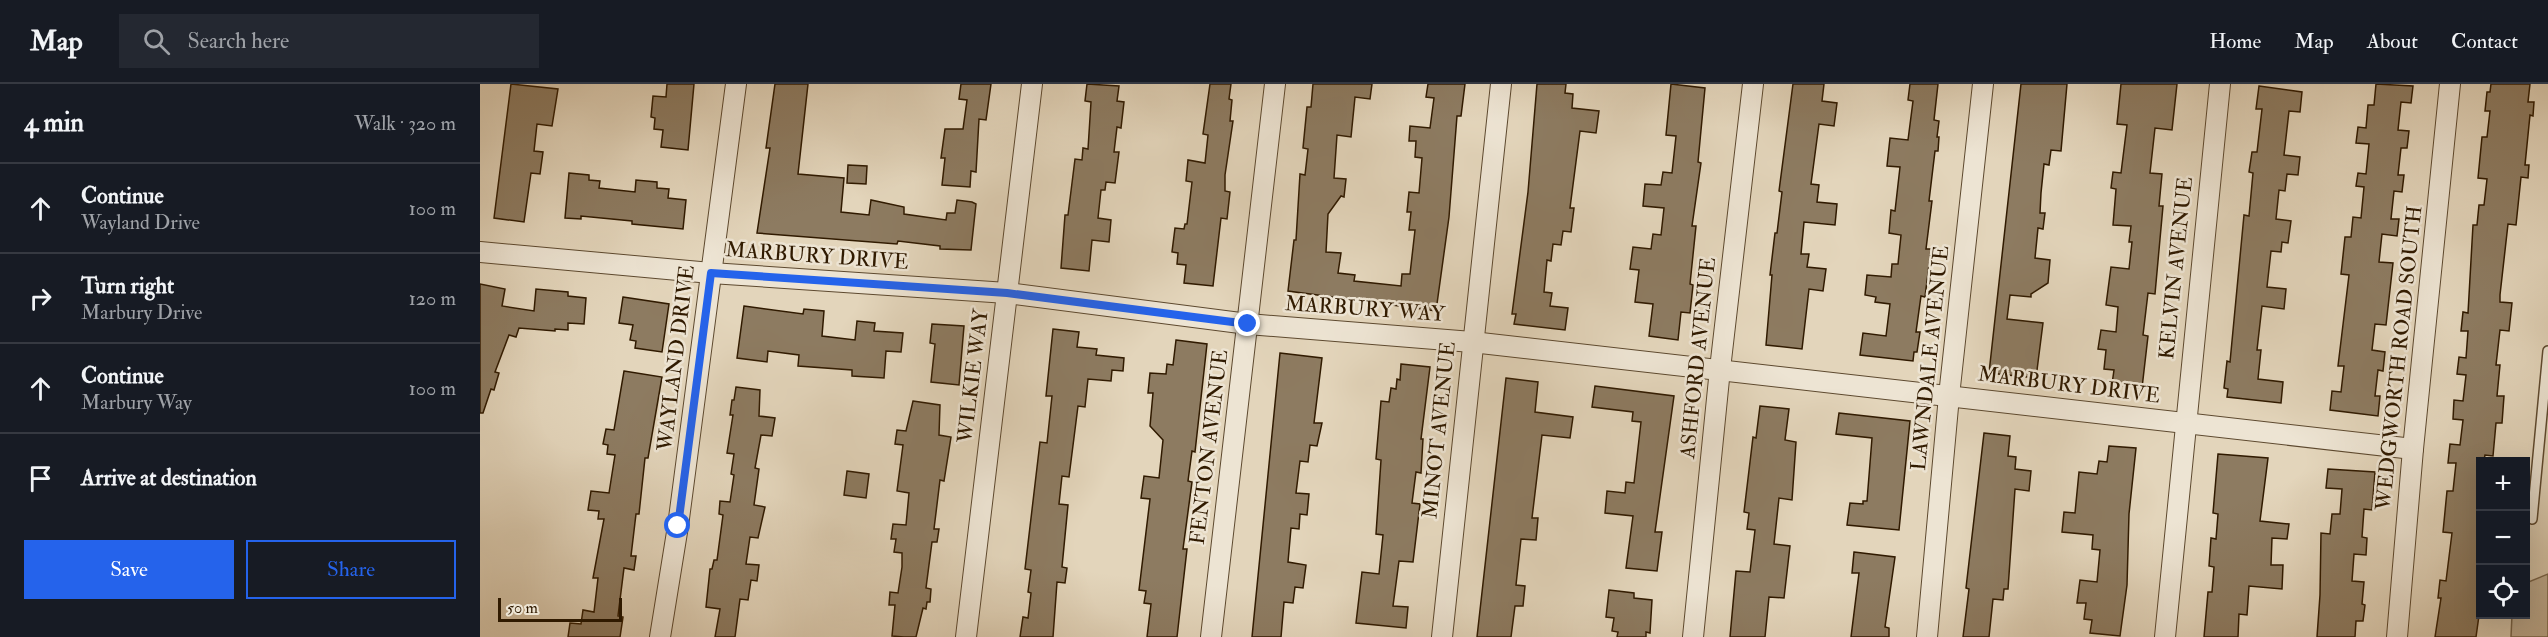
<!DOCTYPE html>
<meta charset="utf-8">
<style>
:root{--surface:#171b24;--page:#242831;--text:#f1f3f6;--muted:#9ea1a6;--line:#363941;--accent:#2563eb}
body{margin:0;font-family:"IM FELL Double Pica",serif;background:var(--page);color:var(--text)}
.controls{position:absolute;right:18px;bottom:18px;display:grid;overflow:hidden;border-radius:0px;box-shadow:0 6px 24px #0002}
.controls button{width:54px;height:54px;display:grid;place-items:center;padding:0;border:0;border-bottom:2px solid var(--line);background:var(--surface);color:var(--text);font:30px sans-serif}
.scale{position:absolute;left:18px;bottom:15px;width:124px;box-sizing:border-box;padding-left:6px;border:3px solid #301a00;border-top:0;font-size:16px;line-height:21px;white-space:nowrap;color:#301a00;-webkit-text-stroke:4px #ede4d3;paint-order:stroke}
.stop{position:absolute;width:18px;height:18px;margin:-14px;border:4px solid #2563eb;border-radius:50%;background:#fff}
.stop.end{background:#2563eb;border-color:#fff;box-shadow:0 2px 6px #0008}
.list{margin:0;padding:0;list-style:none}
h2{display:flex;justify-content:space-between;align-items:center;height:78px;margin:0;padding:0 24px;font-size:26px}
h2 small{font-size:20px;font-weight:400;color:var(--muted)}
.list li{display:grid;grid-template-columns:39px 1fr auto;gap:18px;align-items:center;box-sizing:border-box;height:90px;padding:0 24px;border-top:2px solid var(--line)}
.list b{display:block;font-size:22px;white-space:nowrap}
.list p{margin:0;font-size:20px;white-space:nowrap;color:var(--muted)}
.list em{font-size:20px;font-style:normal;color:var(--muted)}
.actions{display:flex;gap:12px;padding:18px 24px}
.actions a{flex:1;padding:14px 0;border:2px solid var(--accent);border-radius:0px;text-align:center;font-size:21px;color:var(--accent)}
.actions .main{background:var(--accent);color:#fff}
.icon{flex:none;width:33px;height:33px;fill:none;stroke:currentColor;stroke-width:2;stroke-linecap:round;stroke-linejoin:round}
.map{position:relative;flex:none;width:2068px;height:553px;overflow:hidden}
header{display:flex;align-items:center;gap:36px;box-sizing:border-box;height:84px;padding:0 30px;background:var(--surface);border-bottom:2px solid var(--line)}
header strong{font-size:28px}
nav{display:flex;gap:33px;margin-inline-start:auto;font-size:21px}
.search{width:420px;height:54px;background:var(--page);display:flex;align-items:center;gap:15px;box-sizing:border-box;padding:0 21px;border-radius:0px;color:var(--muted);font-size:22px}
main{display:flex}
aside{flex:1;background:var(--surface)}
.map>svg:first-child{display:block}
.green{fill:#c5b59b;stroke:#7a684e;stroke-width:1.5}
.building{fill:#8d7b61;stroke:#301a00;stroke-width:1.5}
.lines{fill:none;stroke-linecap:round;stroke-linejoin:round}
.service-casing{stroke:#5d492f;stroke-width:12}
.minor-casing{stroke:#5d492f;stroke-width:22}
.service{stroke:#ede4d3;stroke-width:9}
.minor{stroke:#ede4d3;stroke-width:20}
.route{stroke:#2563eb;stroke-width:8}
.labels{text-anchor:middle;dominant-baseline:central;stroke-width:5;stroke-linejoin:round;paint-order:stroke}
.street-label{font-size:21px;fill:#301a00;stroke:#ede4d3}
</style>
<header>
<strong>Map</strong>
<div class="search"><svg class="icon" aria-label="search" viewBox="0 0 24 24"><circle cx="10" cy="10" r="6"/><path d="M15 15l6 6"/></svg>Search here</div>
<nav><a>Home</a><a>Map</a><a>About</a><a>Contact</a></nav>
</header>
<main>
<aside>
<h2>4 min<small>Walk · 320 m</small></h2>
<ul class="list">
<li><svg class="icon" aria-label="ahead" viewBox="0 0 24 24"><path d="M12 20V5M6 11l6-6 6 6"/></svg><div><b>Continue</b><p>Wayland Drive</p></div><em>100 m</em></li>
<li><svg class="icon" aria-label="right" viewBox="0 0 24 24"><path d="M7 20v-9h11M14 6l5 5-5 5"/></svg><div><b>Turn right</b><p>Marbury Drive</p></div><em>120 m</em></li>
<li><svg class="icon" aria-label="ahead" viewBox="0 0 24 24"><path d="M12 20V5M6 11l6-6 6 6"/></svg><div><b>Continue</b><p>Marbury Way</p></div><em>100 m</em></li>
<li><svg class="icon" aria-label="arrive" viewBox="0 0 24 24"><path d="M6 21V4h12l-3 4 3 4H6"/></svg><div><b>Arrive at destination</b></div></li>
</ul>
<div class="actions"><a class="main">Save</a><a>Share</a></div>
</aside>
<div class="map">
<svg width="2068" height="553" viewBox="0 0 2068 553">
<rect width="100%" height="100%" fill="#e3d5bb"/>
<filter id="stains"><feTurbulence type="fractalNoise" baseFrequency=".00333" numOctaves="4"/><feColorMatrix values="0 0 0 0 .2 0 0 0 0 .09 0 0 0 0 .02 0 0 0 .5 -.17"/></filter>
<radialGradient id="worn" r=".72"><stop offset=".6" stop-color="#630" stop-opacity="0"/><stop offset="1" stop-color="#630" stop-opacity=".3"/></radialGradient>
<path class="green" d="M2068 490V553H2031L2032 531 2046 530V499Z"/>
<g class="building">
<path d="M31 0 78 5 72 42 57 40 54 67 63 68 60 90 51 89 44 138 14 134Z"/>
<path d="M187 0H214L208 66 181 63 183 46 174 45 175 34 171 33 173 12 186 13Z"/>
<path d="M295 0H328L318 90 364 94 361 128 389 131 391 116 424 123V130L466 136 467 129H475L477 116 492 118 496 120 491 166 460 165V162L418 157 417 160 277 149 290 64H286Z"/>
<path d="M481 0H511L506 36 499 35 496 88 491 87 490 103 462 101 465 74H461L465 45H483L487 16 479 15Z"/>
<path d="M607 0 639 2 637 17 644 18 641 44 637 43 634 68H639L635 99 626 98 625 106H621L618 134 631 136 629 158 612 156 609 187 581 184 585 131H588L595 75 602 76 603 64 608 65 611 18 605 17Z"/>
<path d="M730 0H751L749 15 752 16 750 37H753L745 91V107L750 108 747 135 741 134 733 202 704 199 706 181 697 180 698 169 692 168 695 144 704 145 705 140H707L712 98 706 97 708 76 725 79 728 51 723 50Z"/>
<path d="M833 0H892L890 15 875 13 871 53 857 51 854 94 866 95 864 113 861 112 848 130 846 168 861 169 858 189 875 191 874 197 921 202 922 190H930L935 146H929L931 128H927L929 108 939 109 942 74 935 73 936 57H929L930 42 950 44 954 14 946 13 948 0H985L981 32H977L969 133 956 227 808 207 814 156H816L820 90 825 91 828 65 823 64 827 23H831Z"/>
<path d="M1057 0H1086L1085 9 1093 10 1092 24 1119 27 1116 49 1100 47 1090 124H1094L1091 148 1083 147 1081 161 1073 160 1071 177 1067 176 1064 208 1072 209 1070 222 1088 224 1085 246 1034 240 1036 230H1032L1048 108Z"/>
<path d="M1191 0 1225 4 1218 78 1221 79 1212 142H1216L1210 200 1213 201 1210 229 1201 228 1198 256 1169 252 1173 220 1155 218 1159 186 1150 185 1153 163 1171 165 1173 150 1181 151 1184 124 1163 122 1165 100 1181 101 1183 88 1192 89 1196 52 1186 51Z"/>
<path d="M1313 0H1344L1342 17 1357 19 1354 42 1339 40 1331 100 1339 101 1337 118 1357 120 1355 141 1324 138 1321 170H1329L1327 183 1346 185 1343 207 1329 205 1322 265 1286 261 1292 191H1290L1295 149H1297L1302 108 1299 107Z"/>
<path d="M1430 0H1458L1454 36 1459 37 1457 53H1459L1458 67H1455L1449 117H1452L1446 165H1451L1445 213 1441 212 1436 248H1440L1437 268H1434L1433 277 1380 271 1383 249 1406 252 1410 220 1395 218 1396 213 1385 211 1387 191 1411 193 1412 180H1418L1421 151 1409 149 1411 126 1415 127 1420 83 1407 82 1410 54 1428 56 1433 17 1428 16Z"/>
<path d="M1541 0H1587L1581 67 1571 66 1569 81 1564 80 1561 109 1560 129H1565L1563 145 1558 144 1555 174 1570 176 1568 199 1551 210V213L1530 211 1527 235 1563 239 1556 294 1509 289Z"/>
<path d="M1641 0H1697L1692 46 1675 44 1670 89 1682 90 1679 122H1683L1675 210 1668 209 1663 251 1668 252 1662 304 1632 300 1634 286 1624 285 1626 266 1618 265 1621 246 1636 248 1638 223 1626 221 1631 183 1649 185 1652 158H1649L1651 142 1633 141 1636 105 1631 104 1633 88 1641 89 1647 41 1637 40Z"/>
<path d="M1896 0 1933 2 1931 19 1921 18 1918 46 1929 47 1927 64H1921L1918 91H1924L1922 108 1914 107 1911 135H1919L1917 152 1902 150 1899 178 1913 179 1906 241 1895 240 1892 266 1905 268 1903 287 1898 286 1895 312H1900L1898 332 1850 326 1852 307 1861 308 1864 282H1858L1869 191 1861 190 1865 153H1871L1873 133 1881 134 1884 103 1876 102 1878 89 1886 90 1889 60 1876 59 1878 43 1886 44 1888 21H1894Z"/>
<path d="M2011 0H2050L2048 18H2054L2053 32 2050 31 2045 81H2049L2048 94 2041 93 2036 141 2028 140 2020 211V218L2032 219 2029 247 2020 246 2016 281H2020L2017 312H2024L2022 339H2016L2013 372 2005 371 2004 376H2001V517L1996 553H1955L1961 514H1958L1960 496 1966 497 1972 449 1963 448 1967 407H1973L1976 379H1968L1970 360 1980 361 1983 336 1973 335 1974 316 1983 317 1986 291 1977 290 1979 273 1986 274 1988 247H1981L1983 228 1988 229 1993 141H1997L1999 121H2004L2007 95 1998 94 2002 53H2007L2010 27H2005L2007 8H2010Z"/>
<path d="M1779 2 1822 8 1820 28 1809 27 1804 71 1820 73 1818 91 1807 90 1805 107 1799 106 1796 135 1811 137 1808 159 1802 158 1801 168 1791 167 1787 203 1806 205 1804 225 1782 222 1777 266H1781L1778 295 1803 298 1801 319 1747 313 1748 305 1744 304 1747 277 1750 278 1764 131 1769 132 1773 89 1769 88 1772 68H1777L1782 25H1776Z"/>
<path d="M368 81 387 82 386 100 367 99Z"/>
<path d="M89 89 109 91V96L120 97 119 104 155 108 156 96 177 98V104L189 105 188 114 206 116 203 145 152 140V137L101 132V135L85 134Z"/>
<path d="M0 200 25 205 22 222 54 227 56 205 88 208V212L106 214 104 240 88 239V246L75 245V247L39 244 36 253 29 251 15 288 19 289 14 306 11 305 3 329H0Z"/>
<path d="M143 213 189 220 182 268 155 264 156 257 150 256 153 241 139 239Z"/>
<path d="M264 222 323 230 324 225 344 227 342 252 375 256 377 237 395 239 394 247 423 249 421 268 406 267 404 294 372 292V286L318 282 319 271 288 267 287 278 257 274Z"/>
<path d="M452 240 484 242 479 301 451 298 455 260 450 259Z"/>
<path d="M573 245 599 248 597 263 617 265 616 271 644 274 643 287 632 286 631 297 608 295 605 323 598 322 589 393 582 392 579 420 588 421 582 483 587 484 585 499 577 498 573 553H540L543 533 548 534 551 509 548 508 551 486 545 485 560 358 567 359 572 312H566Z"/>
<path d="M696 256 727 260 715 368 712 367 708 397 712 398 703 465H707L697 553H667L671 520 664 519 666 507 659 506 670 415 661 414 664 392 679 394 683 356 670 342 673 309H668L670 289 686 290 687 280 693 281Z"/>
<path d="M800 269 842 274 834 339H842L837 362 830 361 828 378 820 377 816 409 829 410 827 431 820 430 819 445 811 444 808 478 826 481 823 504 815 503 813 519 804 518 801 553H772Z"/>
<path d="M921 280 950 283 941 355H943L941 389 936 388 932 419 940 420 933 478 919 477 913 522 928 523 926 544 876 539 882 488 899 490 903 451 896 450 901 376 896 375 901 317 909 318 911 304 916 305 917 295 920 296Z"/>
<path d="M144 287 182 293 168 374H165L159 430H156L151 472H156L154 486 144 484 138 532 143 533 140 553H88L90 539 101 540 103 526 114 528 118 494H113L124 435H118L119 427 108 426 111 407 129 409 135 371 127 370 128 361 123 360 126 345 134 346Z"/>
<path d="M1026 294 1058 298 1055 328 1093 333 1090 354 1062 351 1052 434H1058L1056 456 1041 455 1036 501 1045 502 1043 522H1035L1031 553H997Z"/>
<path d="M1115 302 1194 312 1175 448H1182L1177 487 1146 484 1153 432 1125 429 1127 407 1145 409 1146 398 1154 399 1161 338 1152 337 1153 328 1112 323Z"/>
<path d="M256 303 280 306 279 332 295 334 292 352 281 351 275 384 279 385 274 421 285 423 278 454 270 453 266 480 279 481 277 497 271 496 268 516 260 515 255 553H235L240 525 226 523 230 485H232L234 476H237L243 431 239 430 240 417 250 418 254 391 251 390 254 370 247 369 253 331H250L252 316H254Z"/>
<path d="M433 317 460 321 459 351 471 353 464 397 460 396 454 445H459L457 458H452L446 504 451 505 450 518H447L446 525 443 524 436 553H424L412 552 415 521H409L410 508 418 509 422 483V469L414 468 416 455H411L413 440 426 441 429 409 417 407 423 361 415 360 417 346 426 347Z"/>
<path d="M1280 322 1309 325 1305 356 1316 358 1312 416 1299 414 1294 460 1310 462 1304 514 1289 513 1285 553H1250L1256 487 1270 488 1275 446 1267 445 1269 429 1264 428 1273 353 1276 354Z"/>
<path d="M1359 329 1430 337 1419 446 1367 441 1370 419 1383 420V417H1387L1392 354 1356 350Z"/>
<path d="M1504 349 1530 352 1528 372 1536 373 1535 385 1551 387 1549 407 1535 405 1528 505H1524L1523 516 1513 515 1509 553H1483L1489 505 1486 504Z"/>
<path d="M1629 362 1656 364 1649 430 1647 501 1640 552 1610 549 1612 536 1604 535 1606 519H1597L1600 496 1617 498 1620 466 1612 465 1613 451 1582 448 1584 428 1595 429 1599 388 1617 390 1619 377 1627 378Z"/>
<path d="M1738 370 1788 374 1780 437 1809 440 1807 455 1792 454 1791 481H1803L1802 505 1769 502 1767 531 1759 530 1758 553H1724L1728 508H1732L1734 483 1729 482 1731 454 1736 455 1738 430 1733 429Z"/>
<path d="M1848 385 1895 388 1892 426 1884 425 1882 453 1887 454 1886 471 1874 470 1872 497 1884 498 1882 520 1885 521 1883 537H1876L1875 553H1837L1840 511 1841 449 1850 450 1852 430H1860L1862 405 1846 404Z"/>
<path d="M367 387 389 390 386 414 364 411Z"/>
<path d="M1374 468 1415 473 1405 543 1409 544V553H1371L1379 489H1372Z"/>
<path d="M1129 506 1154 509V514L1172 516 1170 549 1166 548V553H1137L1138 548 1132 547 1134 534 1126 533Z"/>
</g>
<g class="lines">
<defs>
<path id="service" d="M2052 435 2068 267"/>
<g id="minor">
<path d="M0 168 231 189 527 209 768 240 992 258 1933 365"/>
<path d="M180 553 198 442 256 0"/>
<path d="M486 553 552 0"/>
<path d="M731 553 795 0"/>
<path d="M962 553 1021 0"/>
<path d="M1213 553 1240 285 1273 0"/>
<path d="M1447 553 1469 312 1503 0"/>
<path d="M1685 553 1740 0"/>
<path d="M1917 553 1933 365 1970 0"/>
</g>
</defs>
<use href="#service" class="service-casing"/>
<use href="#minor" class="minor-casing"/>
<use href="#service" class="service"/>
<use href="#minor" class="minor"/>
</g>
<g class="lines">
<path class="route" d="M198 442 231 189 527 209 768 240"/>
</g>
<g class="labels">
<g class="street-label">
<text transform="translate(337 172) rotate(4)">MARBURY DRIVE</text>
<text transform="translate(1696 184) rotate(-84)">KELVIN AVENUE</text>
<text transform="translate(885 225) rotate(4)">MARBURY WAY</text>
<text transform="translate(196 274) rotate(-83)">WAYLAND DRIVE</text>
<text transform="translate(1218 274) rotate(-84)">ASHFORD AVENUE</text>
<text transform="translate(1450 274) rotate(-84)">LAWNDALE AVENUE</text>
<text transform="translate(1919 274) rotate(-84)">WEDGWORTH ROAD SOUTH</text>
<text transform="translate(493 292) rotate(-83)">WILKIE WAY</text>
<text transform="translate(1589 301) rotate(7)">MARBURY DRIVE</text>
<text transform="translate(959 346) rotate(-84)">MINOT AVENUE</text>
<text transform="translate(729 363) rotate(-83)">FENTON AVENUE</text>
</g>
</g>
<rect width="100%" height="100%" filter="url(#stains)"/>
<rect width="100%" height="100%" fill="url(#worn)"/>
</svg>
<div class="controls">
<button>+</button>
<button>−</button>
<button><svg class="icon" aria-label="locate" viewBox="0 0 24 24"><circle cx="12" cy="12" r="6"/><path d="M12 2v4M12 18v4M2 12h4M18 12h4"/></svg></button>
</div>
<div class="scale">50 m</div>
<div class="stop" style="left:198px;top:442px"></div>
<div class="stop end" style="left:768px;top:240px"></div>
</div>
</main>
